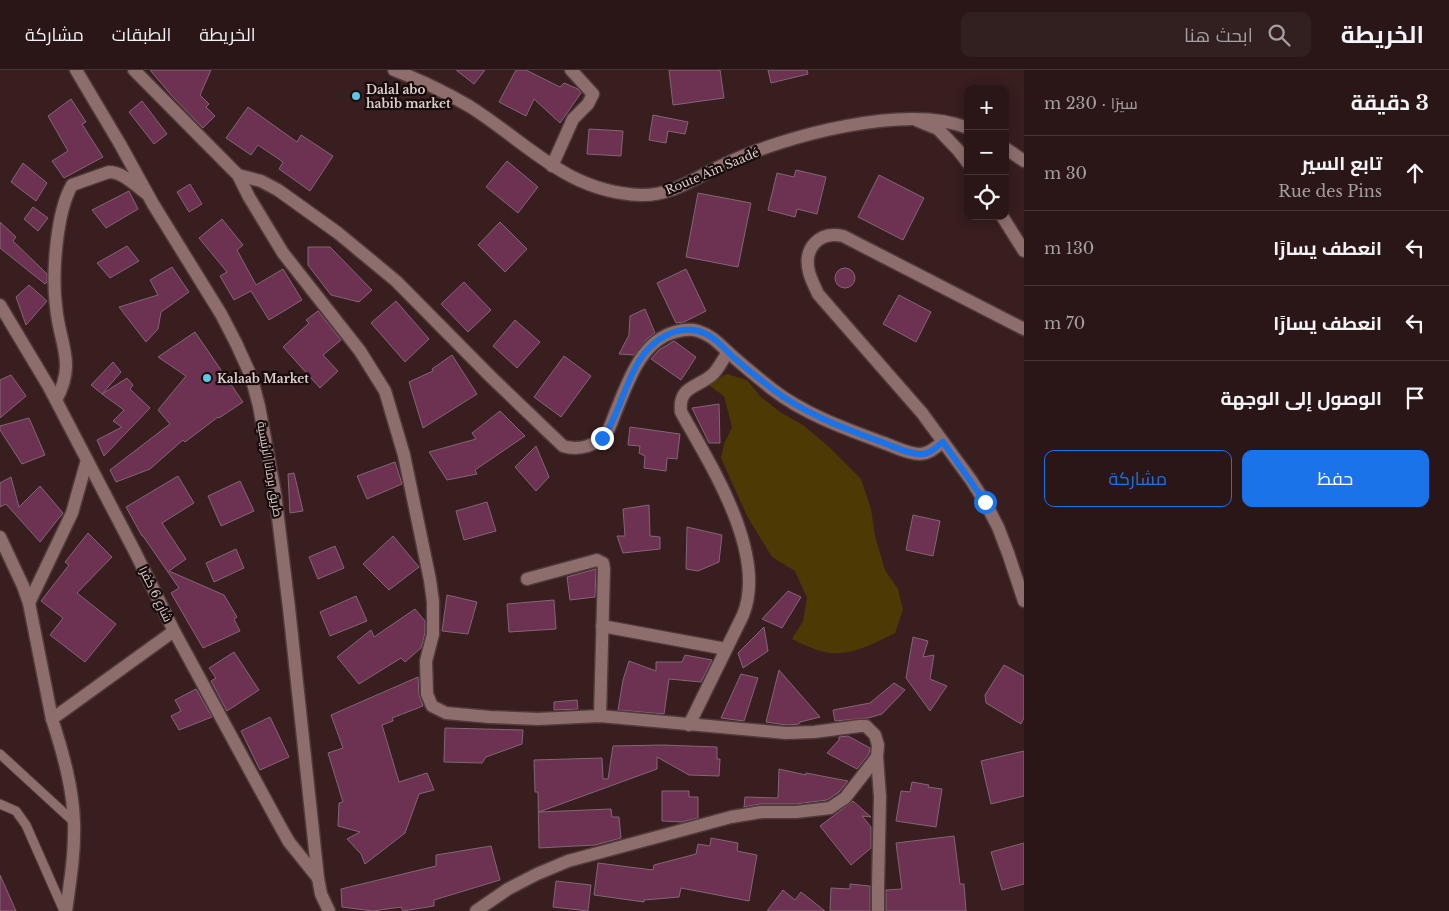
<!DOCTYPE html>
<html lang="ar">
<meta charset="utf-8">
<style>
:root{--surface:#2a1616;--page:#321f1f;--text:#f1f3f6;--muted:#a59fa1;--line:#463535;--accent:#1a73e8}
body{margin:0;font-family:"Libre Baskerville",Cairo,serif;background:var(--page);color:var(--text);direction:rtl}
.controls{position:absolute;right:15px;top:15px;display:grid;overflow:hidden;border-radius:10px;box-shadow:0 2px 12px #0003}
.controls button{width:45px;height:45px;display:grid;place-items:center;padding:0;border:0;border-bottom:1px solid var(--line);background:var(--surface);color:var(--text);font:25px sans-serif}
.stop{position:absolute;width:15px;height:15px;margin:-11px;border:4px solid #1a73e8;border-radius:50%;background:#fff}
.stop.end{background:#1a73e8;border-color:#fff;box-shadow:0 1px 5px #0008}
.list{margin:0;padding:0;list-style:none}
h2{display:flex;justify-content:space-between;align-items:center;height:65px;margin:0;padding:0 20px;font-size:21px}
h2 small{font-size:16px;font-weight:400;color:var(--muted)}
.list li{display:grid;grid-template-columns:32px 1fr auto;gap:15px;align-items:center;box-sizing:border-box;height:75px;padding:0 20px;border-top:1px solid var(--line)}
.list b{display:block;font-size:19px;white-space:nowrap}
.list p{margin:0;font-size:16px;white-space:nowrap;color:var(--muted)}
.list em{font-size:16px;font-style:normal;color:var(--muted)}
.actions{display:flex;gap:10px;padding:15px 20px}
.actions a{flex:1;padding:11px 0;border:1px solid var(--accent);border-radius:10px;text-align:center;font-size:18px;color:var(--accent)}
.actions .main{background:var(--accent);color:#fff}
.icon{flex:none;width:28px;height:28px;fill:none;stroke:currentColor;stroke-width:2;stroke-linecap:round;stroke-linejoin:round}
.map{position:relative;flex:none;width:1024px;height:841px;overflow:hidden;direction:ltr}
header{display:flex;align-items:center;gap:30px;box-sizing:border-box;height:70px;padding:0 25px;background:var(--surface);border-bottom:1px solid var(--line)}
header strong{font-size:24px}
nav{display:flex;gap:28px;margin-inline-start:auto;font-size:18px}
.search{width:350px;height:45px;background:var(--page);display:flex;align-items:center;gap:12px;box-sizing:border-box;padding:0 18px;border-radius:10px;color:var(--muted);font-size:19px}
main{display:flex}
aside{flex:1;background:var(--surface)}
.map>svg:first-child{display:block}
.green{fill:#4d3904}
.building{fill:#6d3152;stroke:#826673}
.lines{fill:none;stroke-linecap:round;stroke-linejoin:round}
.lane-casing{stroke:#503a3b;stroke-width:11}
.street-casing{stroke:#503a3b;stroke-width:15}
.secondary-casing{stroke:#503a3b;stroke-width:15}
.lane{stroke:#8d6e6d;stroke-width:9}
.street{stroke:#8d6e6d;stroke-width:12}
.secondary{stroke:#8d6e6d;stroke-width:12}
.route{stroke:#1a73e8;stroke-width:6}
.poi-dot{fill:#5ac8e5;stroke:#170c0c;stroke-width:2}
.labels{text-anchor:middle;dominant-baseline:central;stroke-width:4.5;stroke-linejoin:round;paint-order:stroke}
.poi-label{font-size:12px;font-weight:bold;fill:#dfcdcc;stroke:#170c0c;text-anchor:start}
.street-label{font-size:12px;fill:#dfcdcc;stroke:#170c0c}
</style>
<header>
<strong>الخريطة</strong>
<div class="search"><svg class="icon" aria-label="search" viewBox="0 0 24 24"><circle cx="10" cy="10" r="6"/><path d="M15 15l6 6"/></svg>ابحث هنا</div>
<nav><a>الخريطة</a><a>الطبقات</a><a>مشاركة</a></nav>
</header>
<main>
<aside>
<h2>3 دقيقة<small>سيرًا · 230 m</small></h2>
<ul class="list">
<li><svg class="icon" aria-label="ahead" viewBox="0 0 24 24"><path d="M12 20V5M6 11l6-6 6 6"/></svg><div><b>تابع السير</b><p>Rue des Pins</p></div><em>30 m</em></li>
<li><svg class="icon" aria-label="left" viewBox="0 0 24 24"><path d="M17 20v-9H6M10 6l-5 5 5 5"/></svg><div><b>انعطف يسارًا</b></div><em>130 m</em></li>
<li><svg class="icon" aria-label="left" viewBox="0 0 24 24"><path d="M17 20v-9H6M10 6l-5 5 5 5"/></svg><div><b>انعطف يسارًا</b></div><em>70 m</em></li>
<li><svg class="icon" aria-label="arrive" viewBox="0 0 24 24"><path d="M6 21V4h12l-3 4 3 4H6"/></svg><div><b>الوصول إلى الوجهة</b></div></li>
</ul>
<div class="actions"><a class="main">حفظ</a><a>مشاركة</a></div>
</aside>
<div class="map">
<svg width="1024" height="841" viewBox="0 0 1024 841">
<rect width="100%" height="100%" fill="#381e1e"/>
<path class="green" d="M727 304 747 310 761 327 780 342 803 355 828 376 861 409 871 439 875 466 885 500 898 519 903 540 895 563C871 575 845 590 817 580 809 577 800 573 792 569L803 551 807 528 795 501 772 487 747 446 721 388 724 374 732 357 724 326 707 314Z"/>
<g class="building">
<path d="M150 0H211L200 25 209 34 206 37 215 46 203 58 171 25Z"/>
<path d="M456 0H485L474 14Z"/>
<path d="M516 0H526L560 17 564 13 578 19 581 23 560 53 534 29 526 46 499 32Z"/>
<path d="M669 0H720L724 28 673 35Z"/>
<path d="M768 0H807L808 4 771 13Z"/>
<path d="M71 29 86 52 82 54 103 87 64 108 52 91 68 81 48 46Z"/>
<path d="M142 31 167 64 154 74 129 42Z"/>
<path d="M248 37 297 72 301 65 333 86 310 121 279 99 283 92 258 75 251 85 226 68Z"/>
<path d="M653 45 688 52 685 64 668 61 666 73 649 70Z"/>
<path d="M589 59 623 61 621 86 587 84Z"/>
<path d="M507 91 538 117 518 143 486 117Z"/>
<path d="M23 93 47 113 36 131 11 112Z"/>
<path d="M796 100 826 107 817 144 797 139 795 147 768 140 777 103 794 107Z"/>
<path d="M879 105 924 128 903 170 858 147Z"/>
<path d="M190 114 202 134 189 142 177 122Z"/>
<path d="M129 121 138 139 106 158 92 140Z"/>
<path d="M698 123 751 133 738 197 686 187Z"/>
<path d="M33 137 48 148 38 161 24 149Z"/>
<path d="M222 149 243 175 237 180 256 215 283 199 302 230 269 250 251 221 234 230 220 206 227 202 199 168Z"/>
<path d="M0 152 16 167 13 171 47 204V212L45 214 0 178Z"/>
<path d="M500 152 527 179 505 202 478 175Z"/>
<path d="M127 176 139 191 110 208 97 193Z"/>
<path d="M308 177H330L372 220 359 232 331 225 308 195Z"/>
<path d="M172 197 189 222 161 242 158 259 146 272 119 237 158 225 150 210Z"/>
<circle cx="845" cy="208" r="10"/>
<path d="M686 199 706 241 684 252 676 253 657 213Z"/>
<path d="M464 212 491 240 468 262 441 234Z"/>
<path d="M29 215 47 231 26 255 16 227Z"/>
<path d="M899 225 931 242 916 272 883 254Z"/>
<path d="M396 231 429 269 405 292 371 253Z"/>
<path d="M645 239 655 263 647 269 634 285 619 284 629 265 630 246Z"/>
<path d="M318 241 341 270 323 285 338 301 320 318 283 277 309 253 306 250Z"/>
<path d="M515 250 540 272 517 298 493 276Z"/>
<path d="M195 262 243 332 219 348 218 347 185 372 183 370 150 399 116 412 110 400 170 354 158 340 186 306 158 287Z"/>
<path d="M674 271 696 287 681 310 651 289 659 280Z"/>
<path d="M452 285 477 324 423 358 409 312 433 301 432 299Z"/>
<path d="M564 286 591 306 561 347 534 327Z"/>
<path d="M113 292 121 302 102 324 91 315Z"/>
<path d="M11 305 26 326 0 348V310Z"/>
<path d="M127 308 133 315 130 319 150 338 104 386 97 370 122 357 113 351 124 340 102 324Z"/>
<path d="M719 334 720 373H709L692 338Z"/>
<path d="M500 341 525 366 475 400 477 404 447 410 429 382 476 369 472 363Z"/>
<path d="M29 348 45 385 22 394 0 360V356Z"/>
<path d="M630 357 680 364 677 389 667 388 666 401 644 398 645 386 639 383 640 376 628 375Z"/>
<path d="M536 376 549 407 536 421 515 397Z"/>
<path d="M395 392 402 414 367 429 357 406Z"/>
<path d="M294 403 303 441 290 443 288 404Z"/>
<path d="M178 406 194 433 162 453 186 489 169 501 224 525 237 547 234 549 240 561 203 578 171 523 179 518 143 466H142L126 437Z"/>
<path d="M11 407 19 437 40 416 63 443 40 472 6 434 0 437V413Z"/>
<path d="M240 411 254 441 221 456 208 426Z"/>
<path d="M487 432 496 461 464 470 456 441Z"/>
<path d="M649 435 650 466 660 467V479L623 483 617 466H625L623 439Z"/>
<path d="M913 445 940 451 933 486 906 480Z"/>
<path d="M687 457 722 465 719 492 698 501 686 499Z"/>
<path d="M88 463 112 487 77 523 116 554 85 592 50 565 63 548 41 531 69 495 65 492Z"/>
<path d="M393 466 419 497 389 520 363 494Z"/>
<path d="M335 476 344 498 318 509 309 487Z"/>
<path d="M236 479 244 498 214 512 206 493Z"/>
<path d="M596 499 595 527 570 530 567 507Z"/>
<path d="M788 521 801 527 782 558 762 549Z"/>
<path d="M447 525 477 532 468 564 442 561Z"/>
<path d="M356 526 367 551 330 566 320 542Z"/>
<path d="M554 530 556 559 509 562 507 534Z"/>
<path d="M415 539 425 551V563L421 578 405 592 401 588 359 614 337 587 371 560 374 567Z"/>
<path d="M764 557 768 581 743 598 738 583Z"/>
<path d="M913 567 928 571 923 587 934 585 930 609 947 616 930 641 906 608Z"/>
<path d="M234 582 259 620 227 641 211 611 216 608 209 598Z"/>
<path d="M685 585 712 590 701 612 669 609 664 644 618 640 623 610 629 591 656 601V592H682Z"/>
<path d="M1004 595 1024 606V648L1021 654 986 633 985 625Z"/>
<path d="M779 600 820 647 800 652 799 654 786 655 766 652Z"/>
<path d="M741 604 758 608 744 651 721 648Z"/>
<path d="M418 607 419 625 423 636 392 648 393 651 382 655 399 712 427 703 434 720 419 724 405 763 365 794 361 784 347 769 360 762 338 756 339 733 343 732 328 683 343 678 331 645Z"/>
<path d="M894 613 905 620 882 644 868 648 835 651 833 640 870 633Z"/>
<path d="M196 619 212 647 179 660 171 646 181 641 175 630Z"/>
<path d="M577 630 578 639 554 640V632Z"/>
<path d="M270 647 289 687 260 700 241 661Z"/>
<path d="M445 658 523 660 522 674 486 687 482 693 444 692Z"/>
<path d="M848 666 870 678 869 684 857 699 827 683 839 670V667Z"/>
<path d="M663 675 717 677V689H720L719 706 689 705 657 687V699L539 742 611 739 612 747H619L621 768 595 775 539 778 538 722H535L534 690 602 688 603 709H608L613 676Z"/>
<path d="M1024 681V726L991 734 981 691Z"/>
<path d="M779 699 806 705V703L848 711 839 722 827 730 796 734H760L744 737 745 727 778 728Z"/>
<path d="M912 712 929 715 928 717 942 719 936 757 896 751 901 721 910 722Z"/>
<path d="M662 721H689V727H698V748L682 752 662 751Z"/>
<path d="M853 731 871 747 862 746 871 757V778L851 795 820 756Z"/>
<path d="M954 766 960 814H964L966 841H886V820L902 819 896 773Z"/>
<path d="M711 768 738 773 737 781 757 785 749 831 681 818 679 827 644 830V832L594 825 598 793 653 800 654 795 696 784 698 774 710 776Z"/>
<path d="M1024 773V814L1002 820 991 782Z"/>
<path d="M491 776 500 810 434 830V836L403 841 401 837 373 841 342 837 341 819 436 796V785Z"/>
<path d="M0 805 16 841H0Z"/>
<path d="M556 811 591 815 588 841 553 837Z"/>
<path d="M850 814 870 816V841H830L831 818 850 819Z"/>
<path d="M783 820 795 830 801 822 825 841H767Z"/>
</g>
<g class="lines">
<defs>
<g id="lane">
<path d="M0 684 74 752"/>
<path d="M0 734 16 741 26 755 64 841"/>
</g>
<g id="street">
<path d="M134 0 238 105 249 127 283 183 360 281 385 321 404 385 430 510 433 532V564L426 591 427 624 432 636 446 643 490 647 538 649 600 646 786 663 814 662 860 656H866L875 665 878 675 877 687 845 728 830 738 796 742H761L731 747 568 791 537 804 508 819 476 841"/>
<path d="M918 51 938 59 958 80 968 93"/>
<path d="M552 96 573 49 588 34 593 24 571 0"/>
<path d="M238 105 261 111 278 120 338 163 396 211 492 308 563 376C579 381 597 376 607 362 611 356 613 348 616 341 628 312 641 271 675 262 682 260 691 259 698 261 711 265 718 273 728 282 742 295 757 307 772 319 804 344 846 359 884 373 895 377 908 384 920 384 929 384 936 377 943 372"/>
<path d="M1002 146 1024 181"/>
<path d="M0 235 49 317 135 482 174 561 280 756 289 772 318 808"/>
<path d="M1024 259 843 166C819 161 803 178 809 202 811 210 815 217 818 224L922 343 971 410 985 432 998 457 1008 483 1024 531"/>
<path d="M56 330C77 292 59 274 56 236 52 205 56 143 72 115L109 102C123 102 136 116 147 124"/>
<path d="M0 467 23 516 29 533 52 649"/>
<path d="M527 509 597 490 603 493 604 499 600 646"/>
<path d="M29 533 72 443 87 390"/>
<path d="M602 556 726 579"/>
<path d="M689 655 743 545C768 484 710 394 681 342 678 316 697 318 712 305 718 300 723 289 728 282"/>
<path d="M877 687 880 727 878 816V841"/>
<path d="M66 841C70 812 75 783 74 753 73 718 63 683 52 649L174 561"/>
</g>
<g id="secondary">
<path d="M76 0 120 74 153 134 221 244 236 273 251 306 259 336 275 423 289 538 318 808 321 824 329 841"/>
<path d="M394 0C420 10 445 22 469 36 528 73 566 122 641 125 672 126 698 106 725 94 784 66 906 33 968 58"/>
<path d="M1005 78 1024 91"/>
</g>
</defs>
<use href="#lane" class="lane-casing"/>
<use href="#street" class="street-casing"/>
<use href="#secondary" class="secondary-casing"/>
<use href="#lane" class="lane"/>
<use href="#street" class="street"/>
<use href="#secondary" class="secondary"/>
</g>
<g class="lines">
<path class="route" d="M602 368C626 337 627 284 667 265 678 259 693 258 704 263 714 267 720 274 728 282 741 295 757 307 771 318 804 344 846 359 884 373 895 377 908 384 920 384 929 385 936 377 943 372L985 432"/>
</g>
<g class="poi-dot">
<circle cx="356" cy="26" r="5"/>
<circle cx="207" cy="308" r="5"/>
</g>
<g class="labels">
<g class="poi-label">
<text x="366" y="19">Dalal abo<tspan x="366" dy="14">habib market</tspan></text>
<text x="217" y="308">Kalaab Market</text>
</g>
<g class="street-label">
<text transform="translate(712 101) rotate(-23)">Route Aïn Saadé</text>
<text transform="translate(270 399) rotate(80)">طريق برمانا الرئيسية</text>
<text transform="translate(156 524) rotate(64)">شارع 6 كفرا</text>
</g>
</g>
</svg>
<div class="controls">
<button>+</button>
<button>−</button>
<button><svg class="icon" aria-label="locate" viewBox="0 0 24 24"><circle cx="12" cy="12" r="6"/><path d="M12 2v4M12 18v4M2 12h4M18 12h4"/></svg></button>
</div>
<div class="stop" style="left:985px;top:432px"></div>
<div class="stop end" style="left:602px;top:368px"></div>
</div>
</main>
